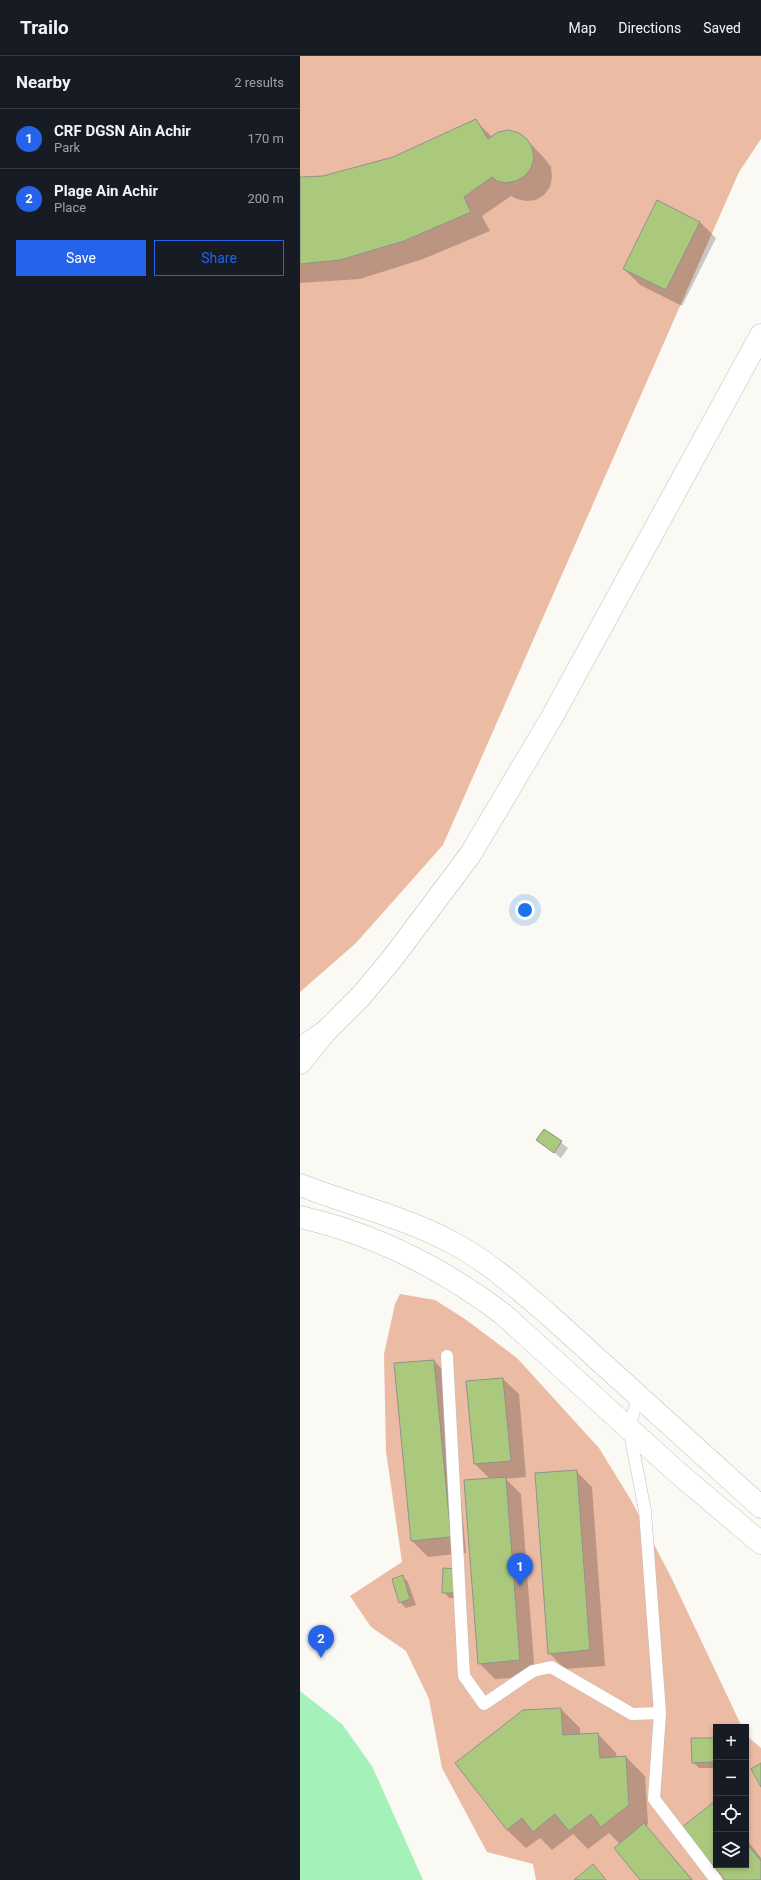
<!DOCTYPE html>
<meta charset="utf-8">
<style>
:root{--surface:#171b24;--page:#20242c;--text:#f1f3f6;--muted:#9ea1a6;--line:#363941;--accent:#2563eb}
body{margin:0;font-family:Roboto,sans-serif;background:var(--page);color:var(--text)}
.controls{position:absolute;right:12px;bottom:12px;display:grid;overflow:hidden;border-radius:0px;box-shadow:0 2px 6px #0003}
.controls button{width:36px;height:36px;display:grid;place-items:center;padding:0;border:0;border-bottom:1px solid var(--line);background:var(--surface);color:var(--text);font:20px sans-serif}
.you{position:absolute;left:225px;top:854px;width:14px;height:14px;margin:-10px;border:3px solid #fff;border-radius:50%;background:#1a73e8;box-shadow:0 0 0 6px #1a73e833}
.badge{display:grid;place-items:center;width:26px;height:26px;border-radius:50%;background:var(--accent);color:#fff;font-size:13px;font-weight:700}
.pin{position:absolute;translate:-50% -33px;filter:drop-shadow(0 1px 2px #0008)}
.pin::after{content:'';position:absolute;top:21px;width:14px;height:12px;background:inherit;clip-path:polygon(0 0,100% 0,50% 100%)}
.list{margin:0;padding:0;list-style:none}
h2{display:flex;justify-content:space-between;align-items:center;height:52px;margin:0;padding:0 16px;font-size:17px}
h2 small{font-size:13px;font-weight:400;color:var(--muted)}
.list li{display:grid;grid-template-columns:26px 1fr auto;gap:12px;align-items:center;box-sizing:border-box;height:60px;padding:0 16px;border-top:1px solid var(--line)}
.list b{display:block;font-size:15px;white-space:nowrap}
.list p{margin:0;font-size:13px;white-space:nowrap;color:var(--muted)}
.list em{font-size:13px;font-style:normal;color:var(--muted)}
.actions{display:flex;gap:8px;padding:12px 16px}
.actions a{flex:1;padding:9px 0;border:1px solid var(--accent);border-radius:0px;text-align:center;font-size:14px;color:var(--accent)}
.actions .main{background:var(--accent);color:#fff}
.icon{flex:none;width:22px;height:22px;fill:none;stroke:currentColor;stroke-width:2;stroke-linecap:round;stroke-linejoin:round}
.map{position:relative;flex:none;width:461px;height:1824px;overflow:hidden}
header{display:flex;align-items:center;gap:24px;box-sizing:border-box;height:56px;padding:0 20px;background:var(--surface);border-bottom:1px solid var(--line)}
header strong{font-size:19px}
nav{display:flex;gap:22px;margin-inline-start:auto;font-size:14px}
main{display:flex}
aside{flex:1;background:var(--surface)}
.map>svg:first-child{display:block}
.green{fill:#ecbba3}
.water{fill:#a5f1ba}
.shadow{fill:#0003}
.building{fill:#abc97d;stroke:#90928d}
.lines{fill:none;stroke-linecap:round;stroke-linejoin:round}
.lane-casing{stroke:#c0bfb9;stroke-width:13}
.secondary-casing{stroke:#c0bfb9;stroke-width:23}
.lane{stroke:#fff;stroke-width:12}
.secondary{stroke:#fff;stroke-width:22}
</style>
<header>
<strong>Trailo</strong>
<nav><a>Map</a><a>Directions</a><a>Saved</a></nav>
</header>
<main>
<aside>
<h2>Nearby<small>2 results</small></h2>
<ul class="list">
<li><span class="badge">1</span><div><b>CRF DGSN Ain Achir</b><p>Park</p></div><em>170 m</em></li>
<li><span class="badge">2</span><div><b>Plage Ain Achir</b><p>Place</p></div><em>200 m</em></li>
</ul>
<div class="actions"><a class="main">Save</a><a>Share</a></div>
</aside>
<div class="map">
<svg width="461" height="1824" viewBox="0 0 461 1824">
<rect width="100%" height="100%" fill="#faf9f3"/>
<g class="green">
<path d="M0 0H461V83L439 116 143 789 56 887 0 936Z"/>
<path d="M100 1238 135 1244 165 1263 217 1302 299 1392 331 1444 371 1521 442 1671H416V1809H446V1679L461 1692V1824H236L233 1808 187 1796 142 1712 129 1643 106 1595 71 1571 50 1540 102 1506 86 1395 84 1298 95 1248Z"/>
</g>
<path class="water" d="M0 1635 42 1668 72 1710 123 1824H0Z"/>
<g class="shadow">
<path d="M175 64 192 81 226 83 245 103 251 111 252 121 250 131 244 139 236 144 226 145 217 143 211 140 182 160 190 175 123 203 60 223 0 227V122L23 121 93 102Z"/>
<path d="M358 145 400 166 416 182 382 250 340 229 324 213Z"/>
<path d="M245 1074 268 1092 261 1102 238 1084Z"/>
<path d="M134 1305 150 1321 166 1497 128 1501 112 1485Z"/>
<path d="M203 1323 219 1338 226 1421 206 1423 221 1438 235 1620 195 1623 179 1607 190 1423 175 1408 167 1326Z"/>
<path d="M276 1415 292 1431 305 1610 265 1613 249 1597Z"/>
<path d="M144 1513 164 1542H149L144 1536Z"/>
<path d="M102 1520 108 1526 116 1549 106 1552 100 1546Z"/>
<path d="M261 1653 280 1672V1679L298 1678 316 1697 317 1702 326 1701 345 1720 348 1768 346 1770 393 1824H341L320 1788 309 1777 288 1793 273 1778 252 1794 240 1782 226 1792 207 1774Z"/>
<path d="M414 1683 416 1685V1712H399L393 1706Z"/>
<path d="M416 1749V1809H446V1783L461 1802V1824H426L384 1771Z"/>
</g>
<g class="building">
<path d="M176 63 188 83 198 76 209 74 219 77 227 83 232 91 234 102 231 112 225 120 216 125 206 127 197 125 192 121 164 141 171 156 104 185 40 204 0 208V121L23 120 93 101Z"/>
<path d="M357 144 400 166 366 234 323 213Z"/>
<path d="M244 1073 262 1085 254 1097 236 1084Z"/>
<path d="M134 1304 151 1481 111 1485 94 1307Z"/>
<path d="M203 1322 211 1405 174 1408 166 1325Z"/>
<path d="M277 1414 290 1594 248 1598 235 1417Z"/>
<path d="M206 1421 220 1604 178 1608 164 1424Z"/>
<path d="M143 1512 159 1513 158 1537H142Z"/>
<path d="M103 1519 110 1543 99 1547 92 1523Z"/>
<path d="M261 1652 263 1679 298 1677 300 1702 326 1700 329 1749 301 1771 291 1758 269 1775 255 1758 233 1776 222 1762 207 1774 155 1707 223 1654Z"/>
<path d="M391 1682H414L415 1706 392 1707Z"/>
<path d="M461 1707V1731L451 1713Z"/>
<path d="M414 1746 416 1748V1809H446V1786L461 1805V1824H425L382 1771Z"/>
<path d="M344 1767 392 1824H340L314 1792Z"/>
<path d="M293 1808 306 1824H274Z"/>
</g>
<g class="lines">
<defs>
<g id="lane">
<path d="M147 1300 164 1620 184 1648 233 1615 251 1611 332 1658 360 1657"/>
<path d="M338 1341 329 1372 345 1455 360 1657 354 1743 416 1824"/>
</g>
<g id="secondary">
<path d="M26 975 61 940 92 903 170 799 252 661 461 279"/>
<path d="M0 993 26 975 0 1007"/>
<path d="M0 1129C51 1149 105 1161 153 1187 189 1206 220 1234 250 1260L461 1451"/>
<path d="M0 1161C75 1178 142 1212 203 1258L378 1417 461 1487"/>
</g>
</defs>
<use href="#lane" class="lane-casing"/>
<use href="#secondary" class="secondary-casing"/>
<use href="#lane" class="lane"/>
<use href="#secondary" class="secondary"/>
</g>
</svg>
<div class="controls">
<button>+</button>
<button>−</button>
<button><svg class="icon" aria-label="locate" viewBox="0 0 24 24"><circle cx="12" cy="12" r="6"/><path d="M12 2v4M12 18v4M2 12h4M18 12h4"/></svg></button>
<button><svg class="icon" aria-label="layers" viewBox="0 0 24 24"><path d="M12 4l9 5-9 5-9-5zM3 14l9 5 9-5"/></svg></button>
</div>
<div class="you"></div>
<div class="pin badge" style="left:220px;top:1530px">1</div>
<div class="pin badge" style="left:21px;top:1602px">2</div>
</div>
</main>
